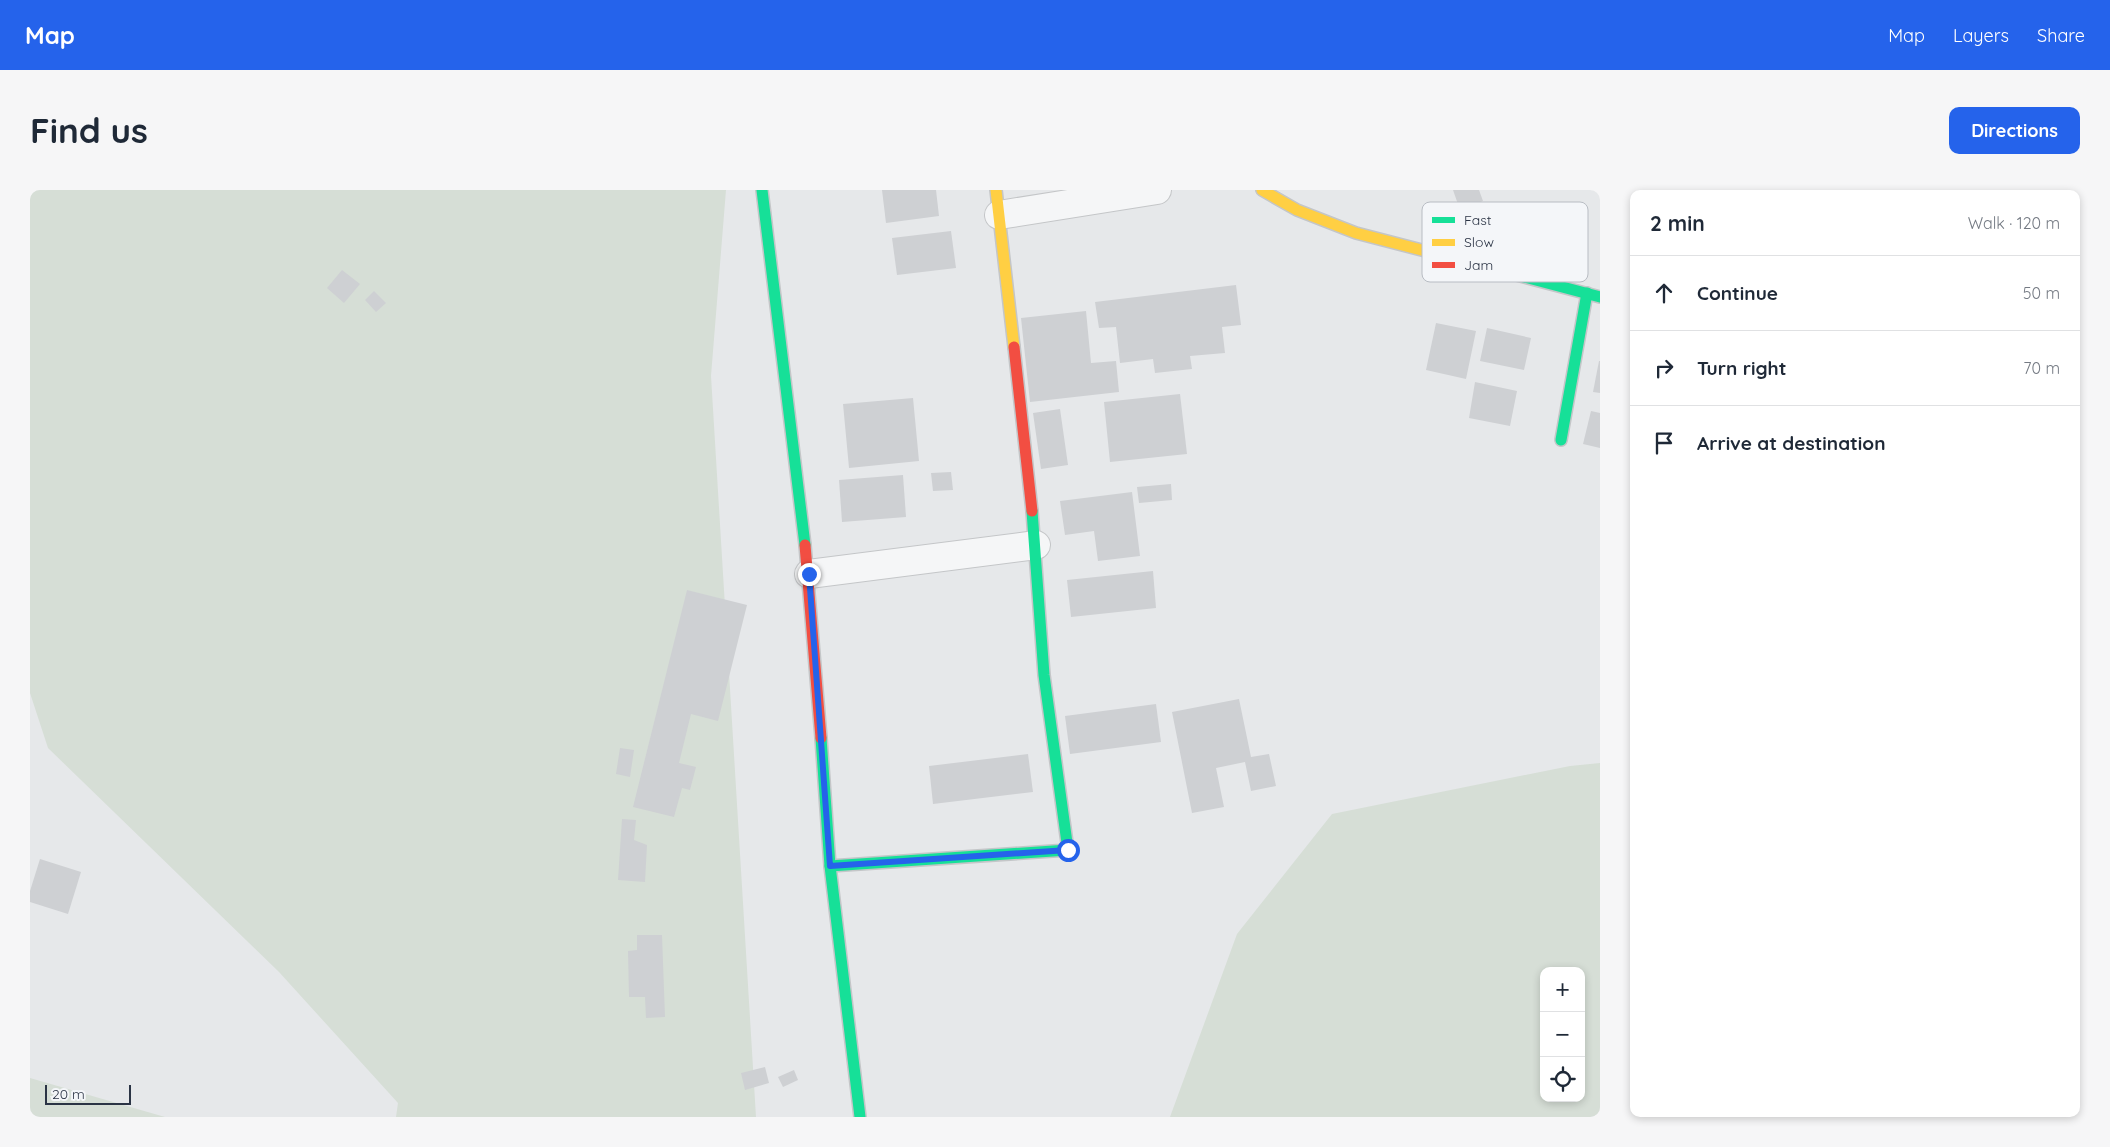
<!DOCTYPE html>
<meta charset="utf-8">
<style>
:root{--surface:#fff;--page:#f6f6f7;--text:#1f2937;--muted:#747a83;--line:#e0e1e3;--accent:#2563eb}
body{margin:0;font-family:Quicksand,sans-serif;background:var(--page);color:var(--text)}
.controls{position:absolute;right:15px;bottom:15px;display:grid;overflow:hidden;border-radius:10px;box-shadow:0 2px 8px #0003}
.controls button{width:45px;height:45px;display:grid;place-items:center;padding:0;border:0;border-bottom:1px solid var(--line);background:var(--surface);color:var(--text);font:25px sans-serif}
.scale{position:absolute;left:15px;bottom:12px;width:86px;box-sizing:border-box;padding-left:5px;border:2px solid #2b3445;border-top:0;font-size:14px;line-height:18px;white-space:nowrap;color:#2b3445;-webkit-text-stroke:4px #f4f6f9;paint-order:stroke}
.stop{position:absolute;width:15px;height:15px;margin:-11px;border:4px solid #2563eb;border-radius:50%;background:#fff}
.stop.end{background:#2563eb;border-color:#fff;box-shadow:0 1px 5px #0008}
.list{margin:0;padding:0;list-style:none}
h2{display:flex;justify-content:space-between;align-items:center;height:65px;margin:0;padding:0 20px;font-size:21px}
h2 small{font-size:16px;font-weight:400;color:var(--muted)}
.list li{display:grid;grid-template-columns:32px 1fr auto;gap:15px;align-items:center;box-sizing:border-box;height:75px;padding:0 20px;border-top:1px solid var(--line)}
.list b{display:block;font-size:19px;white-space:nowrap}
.list em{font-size:16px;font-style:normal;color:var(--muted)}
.icon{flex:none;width:28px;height:28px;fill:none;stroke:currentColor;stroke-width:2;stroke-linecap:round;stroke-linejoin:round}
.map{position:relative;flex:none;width:1570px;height:927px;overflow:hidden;border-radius:10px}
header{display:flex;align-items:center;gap:30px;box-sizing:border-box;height:70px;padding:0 25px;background:var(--accent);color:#fff}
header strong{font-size:24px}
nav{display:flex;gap:28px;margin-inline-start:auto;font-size:18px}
.intro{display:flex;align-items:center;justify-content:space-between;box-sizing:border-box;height:120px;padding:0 30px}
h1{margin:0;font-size:35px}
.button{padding:12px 22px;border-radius:10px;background:var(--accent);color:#fff;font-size:18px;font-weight:700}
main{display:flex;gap:30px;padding:0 30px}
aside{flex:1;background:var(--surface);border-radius:10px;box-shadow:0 2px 8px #0003}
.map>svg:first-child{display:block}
.green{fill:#d6ded6;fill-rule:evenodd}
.building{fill:#ced0d3}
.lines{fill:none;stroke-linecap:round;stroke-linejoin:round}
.street-casing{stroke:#c4c6c8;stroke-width:30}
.fast-casing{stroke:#c4c6c8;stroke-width:14}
.slow-casing{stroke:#c4c6c8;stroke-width:14}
.jam-casing{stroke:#c4c6c8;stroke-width:14}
.street{stroke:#f5f6f7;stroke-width:28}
.fast{stroke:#16e098;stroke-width:11}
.slow{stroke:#ffcf43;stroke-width:11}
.jam{stroke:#f24e42;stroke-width:11}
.route{stroke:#2563eb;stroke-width:6}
.key{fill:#f4f6f9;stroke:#b8bcc3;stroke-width:1}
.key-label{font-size:14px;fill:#2b3445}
</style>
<header>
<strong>Map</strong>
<nav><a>Map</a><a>Layers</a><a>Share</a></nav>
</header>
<div class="intro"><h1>Find us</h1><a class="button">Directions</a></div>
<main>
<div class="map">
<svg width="1570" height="927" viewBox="0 0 1570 927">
<rect width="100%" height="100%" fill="#e6e8ea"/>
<g class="green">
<path d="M0 0H696L681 186 726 927H366L368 913 249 782 18 558 0 503Z"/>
<path d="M1570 573V927H1140L1207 744 1302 624 1540 576ZM1514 781H1551V908H1514Z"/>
<path d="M0 888 135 927H0Z"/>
</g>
<g class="building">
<path d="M852 0H906L909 26 856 33Z"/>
<path d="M1423 0H1449L1453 11 1430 20Z"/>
<path d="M921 41 926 78 867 85 862 48Z"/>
<path d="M312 80 330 94 314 113 297 98Z"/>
<path d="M1206 95 1211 135 1192 137 1195 163 1160 166 1162 179 1125 183 1123 169 1090 173 1086 137 1069 138 1065 112Z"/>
<path d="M344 101 356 113 346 122 335 110Z"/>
<path d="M1056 121 1061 173 1086 171 1089 202 1000 212 991 128Z"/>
<path d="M1406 133 1446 141 1436 189 1396 180Z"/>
<path d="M1457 138 1501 148 1494 180 1450 171Z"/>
<path d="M1569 171H1570V203L1563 202Z"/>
<path d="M1445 192 1487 201 1480 236 1439 228Z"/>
<path d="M1150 204 1157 264 1080 272 1074 212Z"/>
<path d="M883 208 889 271 819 278 813 214Z"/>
<path d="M1030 219 1038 275 1011 279 1003 223Z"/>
<path d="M1561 221 1570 223V258L1553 254Z"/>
<path d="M921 282 923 300 903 301 901 283Z"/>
<path d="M873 285 876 327 812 332 809 290Z"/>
<path d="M1141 294 1142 310 1109 313 1107 297Z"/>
<path d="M1102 302 1110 366 1068 371 1064 341 1035 345 1030 311Z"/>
<path d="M1123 381 1126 418 1041 427 1037 390Z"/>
<path d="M657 400 717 415 688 531 661 524 649 573 666 577 660 600 652 598 644 627 603 617Z"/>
<path d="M1209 509 1221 567 1239 564 1246 596 1221 601 1215 572 1186 578 1194 617 1162 623 1142 522Z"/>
<path d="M1126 514 1131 552 1040 564 1035 526Z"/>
<path d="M590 558 604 560 600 587 586 584Z"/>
<path d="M998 564 1003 602 903 614 899 576Z"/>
<path d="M592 629 606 630 604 650 617 655 615 692 588 690Z"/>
<path d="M10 669 51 682 38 724 0 712V701Z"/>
<path d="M607 745H632L635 827 616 828 615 807H599L598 761 607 760Z"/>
<path d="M735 877 739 893 715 900 711 883Z"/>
<path d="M764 880 768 890 753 897 748 887Z"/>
</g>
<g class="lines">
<defs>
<g id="street">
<path d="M969 25 1127 0"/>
<path d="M779 384 1006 355"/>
</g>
<g id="fast">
<path d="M732 0 775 355"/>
<path d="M1411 65 1570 107"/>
<path d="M1531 250 1557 103"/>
<path d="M791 548 800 676 830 927"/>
<path d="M800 676 1038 660 1014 485 1002 321"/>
</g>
<g id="slow">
<path d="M966 0 984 157"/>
<path d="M1232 0 1267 20 1326 43 1411 65"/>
</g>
<g id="jam">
<path d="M984 157 1002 321"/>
<path d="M775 355 791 548"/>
</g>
</defs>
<use href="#street" class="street-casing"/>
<use href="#fast" class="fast-casing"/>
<use href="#slow" class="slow-casing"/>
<use href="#jam" class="jam-casing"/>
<use href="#street" class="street"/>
<use href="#fast" class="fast"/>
<use href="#slow" class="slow"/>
<use href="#jam" class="jam"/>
</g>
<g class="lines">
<path class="route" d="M779 384 800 676 1038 660"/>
</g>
<rect x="1392" y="12" width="166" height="80" rx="8" class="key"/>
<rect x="1402" y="27" width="23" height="6" fill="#16e098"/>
<rect x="1402" y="49" width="23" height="7" fill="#ffcf43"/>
<rect x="1402" y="72" width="23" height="6" fill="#f24e42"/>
<g class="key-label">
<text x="1434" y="35">Fast</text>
<text x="1434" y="57">Slow</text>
<text x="1434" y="80">Jam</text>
</g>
</svg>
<div class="controls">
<button>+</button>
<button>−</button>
<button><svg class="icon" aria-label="locate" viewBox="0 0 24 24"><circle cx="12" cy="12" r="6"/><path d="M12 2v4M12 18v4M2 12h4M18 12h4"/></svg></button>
</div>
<div class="scale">20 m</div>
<div class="stop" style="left:1038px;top:660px"></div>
<div class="stop end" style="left:779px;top:384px"></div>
</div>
<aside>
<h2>2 min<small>Walk · 120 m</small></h2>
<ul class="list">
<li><svg class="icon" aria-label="ahead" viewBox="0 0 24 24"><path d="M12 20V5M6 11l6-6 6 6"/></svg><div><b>Continue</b></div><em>50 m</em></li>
<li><svg class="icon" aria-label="right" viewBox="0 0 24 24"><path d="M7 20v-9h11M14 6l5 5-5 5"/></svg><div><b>Turn right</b></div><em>70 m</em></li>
<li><svg class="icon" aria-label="arrive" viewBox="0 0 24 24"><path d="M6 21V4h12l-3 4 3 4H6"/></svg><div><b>Arrive at destination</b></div></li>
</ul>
</aside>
</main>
